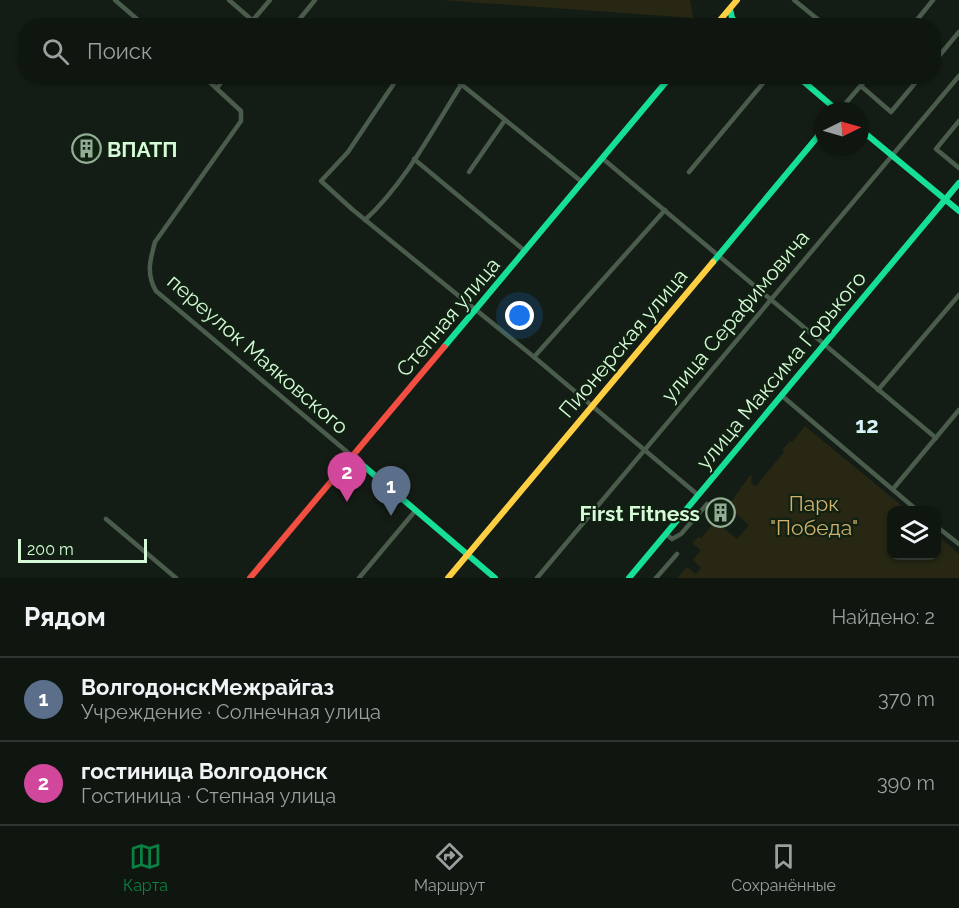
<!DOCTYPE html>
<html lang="ru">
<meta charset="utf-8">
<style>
:root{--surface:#0f1610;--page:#181f19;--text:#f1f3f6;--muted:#9b9f9f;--line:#2f3530;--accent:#0b8043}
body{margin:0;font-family:Raleway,sans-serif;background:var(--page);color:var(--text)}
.controls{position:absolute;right:18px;bottom:18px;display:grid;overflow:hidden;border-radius:12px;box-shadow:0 2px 4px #0004}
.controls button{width:54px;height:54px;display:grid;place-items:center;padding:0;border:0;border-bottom:2px solid var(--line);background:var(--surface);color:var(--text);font:30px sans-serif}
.compass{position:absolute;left:815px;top:102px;width:54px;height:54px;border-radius:50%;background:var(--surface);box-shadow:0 2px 4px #0004;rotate:85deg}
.scale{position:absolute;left:18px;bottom:15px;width:129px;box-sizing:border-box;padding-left:6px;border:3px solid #d6fad7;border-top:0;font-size:16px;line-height:21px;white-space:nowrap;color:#d6fad7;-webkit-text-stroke:4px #102112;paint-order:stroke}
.you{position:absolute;left:520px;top:316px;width:21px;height:21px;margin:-15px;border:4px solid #fff;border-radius:50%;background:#1a73e8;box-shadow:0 0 0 9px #1a73e833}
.badge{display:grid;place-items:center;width:39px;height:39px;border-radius:50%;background:var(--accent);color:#fff;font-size:20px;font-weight:700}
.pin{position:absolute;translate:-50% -50px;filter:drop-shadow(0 2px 3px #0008)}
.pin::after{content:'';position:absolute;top:32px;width:21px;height:18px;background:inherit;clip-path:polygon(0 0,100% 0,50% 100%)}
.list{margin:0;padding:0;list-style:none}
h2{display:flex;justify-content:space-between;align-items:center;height:78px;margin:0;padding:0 24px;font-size:26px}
h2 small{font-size:20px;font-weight:400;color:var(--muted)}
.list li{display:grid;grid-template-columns:39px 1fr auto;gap:18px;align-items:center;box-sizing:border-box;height:84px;padding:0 24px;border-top:2px solid var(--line)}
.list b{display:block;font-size:22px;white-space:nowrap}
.list p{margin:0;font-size:20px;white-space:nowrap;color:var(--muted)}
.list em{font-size:20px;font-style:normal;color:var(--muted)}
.icon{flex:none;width:33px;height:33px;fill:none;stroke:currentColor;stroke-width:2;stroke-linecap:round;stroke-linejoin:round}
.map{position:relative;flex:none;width:959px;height:578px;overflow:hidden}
.search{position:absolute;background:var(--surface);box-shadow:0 2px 4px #0004;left:18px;right:18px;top:18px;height:66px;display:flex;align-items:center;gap:15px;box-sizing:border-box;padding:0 21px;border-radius:24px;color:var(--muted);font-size:22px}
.sheet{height:246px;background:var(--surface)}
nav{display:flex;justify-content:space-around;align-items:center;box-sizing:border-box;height:84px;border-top:2px solid var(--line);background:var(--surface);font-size:16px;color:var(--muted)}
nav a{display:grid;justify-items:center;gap:3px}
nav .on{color:var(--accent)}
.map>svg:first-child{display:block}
.green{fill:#272714}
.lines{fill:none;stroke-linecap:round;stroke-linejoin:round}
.street{stroke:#4a5c4b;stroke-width:4.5}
.fast{stroke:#16e098;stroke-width:6}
.slow{stroke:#ffcf43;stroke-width:6}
.jam{stroke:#f24e42;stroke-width:6}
.labels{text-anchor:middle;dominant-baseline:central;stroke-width:4.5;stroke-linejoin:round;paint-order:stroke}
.poi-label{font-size:21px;font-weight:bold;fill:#d6fad7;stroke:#102112;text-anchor:start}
.street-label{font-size:21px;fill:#d6fad7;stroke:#102112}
.park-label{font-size:21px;fill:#d1b16b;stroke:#102112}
.neighbourhood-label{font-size:22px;font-weight:bold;fill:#d7f0fa;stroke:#102112}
</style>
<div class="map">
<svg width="959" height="578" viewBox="0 0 959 578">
<rect width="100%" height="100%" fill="#141d15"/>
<g class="green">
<path d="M441 0H690L693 18Z"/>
<path d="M805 426 907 510 892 511V556H936L937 535 959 554V578H677L687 567 696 574 701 568 693 560 701 550 692 543 698 537 701 538 712 525 713 526 717 523 737 539 749 525 729 507 732 503 731 502 750 475 752 477 751 483 756 486 784 452 782 450 790 441 792 442Z"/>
</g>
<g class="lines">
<g class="street">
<path d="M115 0 145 26"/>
<path d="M229 0 259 26"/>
<path d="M794 0 826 26"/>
<path d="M253 20 270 0"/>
<path d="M294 26 315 0"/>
<path d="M912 26 933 0"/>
<path d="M934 62 959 32"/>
<path d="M203 76 241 111V121L155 242C150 260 146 274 156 291L352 456"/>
<path d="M399 76 348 152 321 181 353 210 534 357 698 495"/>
<path d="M451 76 582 182"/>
<path d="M861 86 891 112 921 76"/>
<path d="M217 88 226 76"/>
<path d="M839 111 869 76"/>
<path d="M959 121 936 149 959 168"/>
<path d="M602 158 936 438"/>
<path d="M414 159 525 251"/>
<path d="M469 172 505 120"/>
<path d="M689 172 769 76"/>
<path d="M365 220C405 183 432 131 461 85"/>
<path d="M534 357 665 210"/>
<path d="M878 390 959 295"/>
<path d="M781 395 918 511"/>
<path d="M893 489 959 410"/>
<path d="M106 519 176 578"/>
<path d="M936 526 959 544"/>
<path d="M666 534 672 539 681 534 707 504"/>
<path d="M359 578 416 510"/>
<path d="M537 578 959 76"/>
<path d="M656 578 677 554"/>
</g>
<g class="fast">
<path d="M730 9 732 18 740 26"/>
<path d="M797 76 838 111"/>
<path d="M860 129 959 211"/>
<path d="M713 262 824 129"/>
<path d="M444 347 671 76"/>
<path d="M352 456 495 578"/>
<path d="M629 578 959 183"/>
</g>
<g class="slow">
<path d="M715 26 737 0"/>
<path d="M448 578 713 262"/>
</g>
<path class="jam" d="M250 578 444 347"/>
</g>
<defs>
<symbol id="building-ring" viewBox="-11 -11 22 22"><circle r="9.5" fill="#102112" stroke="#92ad93" stroke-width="1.5"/><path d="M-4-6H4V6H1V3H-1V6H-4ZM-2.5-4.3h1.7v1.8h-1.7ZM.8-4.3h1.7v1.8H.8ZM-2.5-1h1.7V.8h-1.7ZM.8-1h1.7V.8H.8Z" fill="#92ad93"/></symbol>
</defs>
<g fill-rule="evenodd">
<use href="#building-ring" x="70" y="132" width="33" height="33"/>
<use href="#building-ring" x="704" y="496" width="33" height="33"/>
</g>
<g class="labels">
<g class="poi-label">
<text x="107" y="149">ВПАТП</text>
<text x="700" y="513" text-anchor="end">First Fitness</text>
</g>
<g class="street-label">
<text transform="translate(735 316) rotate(-50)">улица Серафимовича</text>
<text transform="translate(448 317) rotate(-50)">Степная улица</text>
<text transform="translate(623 343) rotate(-50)">Пионерская улица</text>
<text transform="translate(258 354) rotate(41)">переулок Маяковского</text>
<text transform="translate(781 370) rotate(-50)">улица Максима Горького</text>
</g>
<g class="park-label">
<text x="814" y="503">Парк<tspan x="814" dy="24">"Победа"</tspan></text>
</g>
<g class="neighbourhood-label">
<text x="867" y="425">12</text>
</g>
</g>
</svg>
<div class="controls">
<button><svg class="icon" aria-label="layers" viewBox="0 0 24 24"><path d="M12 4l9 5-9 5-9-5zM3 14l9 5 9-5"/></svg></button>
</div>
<svg class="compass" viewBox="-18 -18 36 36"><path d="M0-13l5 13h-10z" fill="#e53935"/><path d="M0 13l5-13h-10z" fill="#9b9f9f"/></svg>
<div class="scale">200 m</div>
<div class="you"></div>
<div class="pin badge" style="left:391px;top:516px;background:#5c6f8a">1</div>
<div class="pin badge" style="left:347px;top:502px;background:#d1479c">2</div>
<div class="search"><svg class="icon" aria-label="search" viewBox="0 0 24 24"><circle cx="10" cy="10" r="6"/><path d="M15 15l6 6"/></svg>Поиск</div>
</div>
<section class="sheet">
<h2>Рядом<small>Найдено: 2</small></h2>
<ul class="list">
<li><span class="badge" style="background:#5c6f8a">1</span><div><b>ВолгодонскМежрайгаз</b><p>Учреждение · Солнечная улица</p></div><em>370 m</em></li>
<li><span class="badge" style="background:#d1479c">2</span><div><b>гостиница Волгодонск</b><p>Гостиница · Степная улица</p></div><em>390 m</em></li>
</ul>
</section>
<nav>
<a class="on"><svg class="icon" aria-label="map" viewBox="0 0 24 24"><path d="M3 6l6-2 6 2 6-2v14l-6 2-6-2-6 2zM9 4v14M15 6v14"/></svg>Карта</a>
<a><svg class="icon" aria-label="directions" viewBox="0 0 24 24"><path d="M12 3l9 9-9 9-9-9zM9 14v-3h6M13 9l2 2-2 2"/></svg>Маршрут</a>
<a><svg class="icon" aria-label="saved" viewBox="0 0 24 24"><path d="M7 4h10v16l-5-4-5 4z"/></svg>Сохранённые</a>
</nav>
